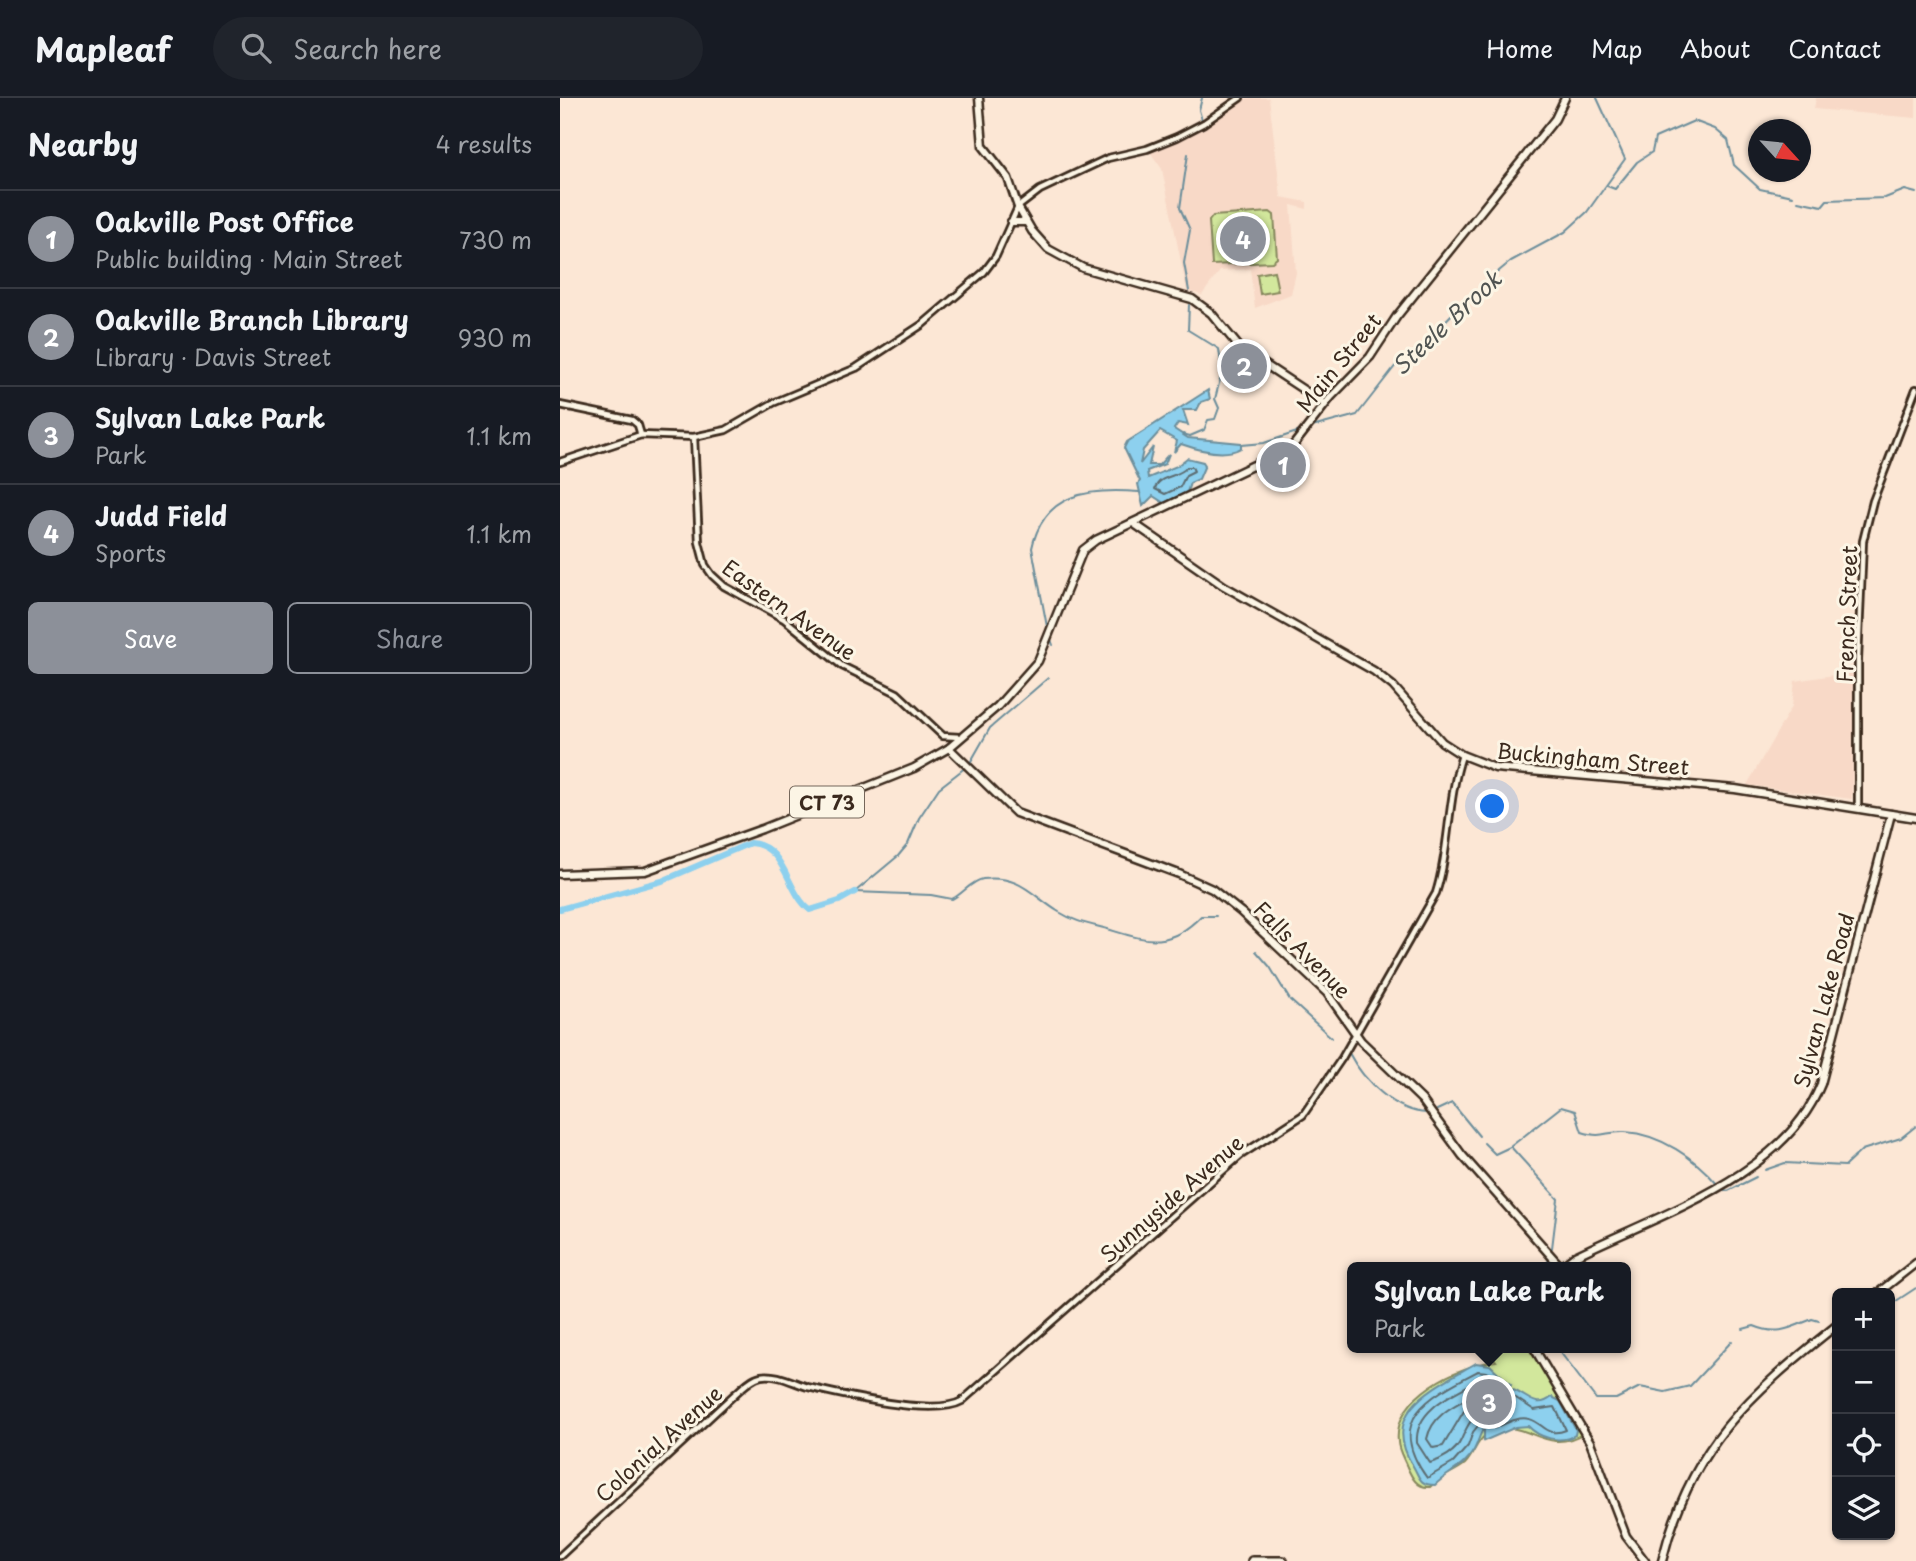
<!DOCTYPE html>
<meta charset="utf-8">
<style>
:root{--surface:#171b24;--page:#20242c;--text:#f1f3f6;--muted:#9ea1a6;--line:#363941;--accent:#8c9099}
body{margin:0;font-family:"Playpen Sans",sans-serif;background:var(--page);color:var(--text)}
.controls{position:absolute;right:21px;bottom:21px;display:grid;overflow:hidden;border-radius:10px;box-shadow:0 2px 5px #0004}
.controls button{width:63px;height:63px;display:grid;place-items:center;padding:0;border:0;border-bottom:2px solid var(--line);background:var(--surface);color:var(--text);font:35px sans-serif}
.compass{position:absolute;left:1188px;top:21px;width:63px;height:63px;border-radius:50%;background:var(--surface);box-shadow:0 2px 5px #0004;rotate:117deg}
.you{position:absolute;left:933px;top:709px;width:24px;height:24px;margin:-18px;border:5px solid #fff;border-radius:50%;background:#1a73e8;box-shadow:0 0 0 10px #1a73e833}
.badge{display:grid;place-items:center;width:46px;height:46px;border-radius:50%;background:var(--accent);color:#fff;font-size:23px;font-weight:700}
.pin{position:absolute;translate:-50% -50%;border:4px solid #fff;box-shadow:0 2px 7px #0006}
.popup{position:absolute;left:787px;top:1164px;width:284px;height:91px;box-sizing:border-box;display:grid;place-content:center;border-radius:10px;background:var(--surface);filter:drop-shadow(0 2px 5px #0005);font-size:23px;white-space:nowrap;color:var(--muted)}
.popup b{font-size:26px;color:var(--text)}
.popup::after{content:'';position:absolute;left:50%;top:100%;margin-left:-14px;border:14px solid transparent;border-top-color:var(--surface)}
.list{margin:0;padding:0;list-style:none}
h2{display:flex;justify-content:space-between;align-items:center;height:91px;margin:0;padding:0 28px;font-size:30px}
h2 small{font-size:23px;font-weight:400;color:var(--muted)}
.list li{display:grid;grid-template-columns:46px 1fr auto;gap:21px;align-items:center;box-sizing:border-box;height:98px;padding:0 28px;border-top:2px solid var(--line)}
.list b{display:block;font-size:26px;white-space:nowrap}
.list p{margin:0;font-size:23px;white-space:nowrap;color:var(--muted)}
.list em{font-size:23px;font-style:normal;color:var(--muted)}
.actions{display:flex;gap:14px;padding:21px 28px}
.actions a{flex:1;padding:16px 0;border:2px solid var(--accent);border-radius:10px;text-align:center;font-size:24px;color:var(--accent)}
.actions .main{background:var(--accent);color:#fff}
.icon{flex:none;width:38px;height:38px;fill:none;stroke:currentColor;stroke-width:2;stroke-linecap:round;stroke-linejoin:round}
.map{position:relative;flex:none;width:1356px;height:1463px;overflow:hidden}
header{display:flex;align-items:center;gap:42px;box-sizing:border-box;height:98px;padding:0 35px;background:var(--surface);border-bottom:2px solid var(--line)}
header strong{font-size:33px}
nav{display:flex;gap:38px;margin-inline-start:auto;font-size:24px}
.search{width:490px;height:63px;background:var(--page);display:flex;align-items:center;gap:18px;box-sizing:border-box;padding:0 24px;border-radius:38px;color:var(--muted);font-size:26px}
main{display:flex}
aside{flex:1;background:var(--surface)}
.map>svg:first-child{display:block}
.built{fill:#f8d9c7}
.green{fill:#d2e79c;stroke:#86885d;stroke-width:2}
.water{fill:#8dd0ee;stroke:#6c8e9b;stroke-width:2}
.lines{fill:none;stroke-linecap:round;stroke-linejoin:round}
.shore{stroke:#5c6c71;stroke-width:2}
.stream{stroke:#6c8e9b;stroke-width:2}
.river{stroke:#8dd0ee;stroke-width:6}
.minor-casing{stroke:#3b2a1e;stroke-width:10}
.major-casing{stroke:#3b2a1e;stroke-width:11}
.highway-casing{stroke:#3b2a1e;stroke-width:12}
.minor{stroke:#fcf5e5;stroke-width:4.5}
.major{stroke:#fcf5e5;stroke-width:6}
.highway{stroke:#fcf5e5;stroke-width:7}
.labels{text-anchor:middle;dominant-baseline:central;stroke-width:6;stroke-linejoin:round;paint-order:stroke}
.shield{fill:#fcf5e5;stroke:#75675a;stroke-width:2}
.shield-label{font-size:19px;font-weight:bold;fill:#3b2a1e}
.street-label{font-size:21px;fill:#3b2a1e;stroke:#fcf5e5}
.water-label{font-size:23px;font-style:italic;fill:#505452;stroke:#fcf5e5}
</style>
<header>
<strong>Mapleaf</strong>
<div class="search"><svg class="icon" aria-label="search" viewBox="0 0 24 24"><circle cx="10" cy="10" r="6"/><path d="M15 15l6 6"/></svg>Search here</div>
<nav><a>Home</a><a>Map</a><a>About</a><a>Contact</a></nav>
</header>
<main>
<aside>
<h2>Nearby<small>4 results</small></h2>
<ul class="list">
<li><span class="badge">1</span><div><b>Oakville Post Office</b><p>Public building · Main Street</p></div><em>730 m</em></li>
<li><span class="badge">2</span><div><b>Oakville Branch Library</b><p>Library · Davis Street</p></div><em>930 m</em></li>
<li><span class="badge">3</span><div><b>Sylvan Lake Park</b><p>Park</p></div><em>1.1 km</em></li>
<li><span class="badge">4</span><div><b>Judd Field</b><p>Sports</p></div><em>1.1 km</em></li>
</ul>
<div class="actions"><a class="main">Save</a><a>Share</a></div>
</aside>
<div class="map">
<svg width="1356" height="1463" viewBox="0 0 1356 1463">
<rect width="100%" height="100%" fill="#fce7d5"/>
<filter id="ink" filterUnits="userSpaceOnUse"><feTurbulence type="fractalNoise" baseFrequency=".0143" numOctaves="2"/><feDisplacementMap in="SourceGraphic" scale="14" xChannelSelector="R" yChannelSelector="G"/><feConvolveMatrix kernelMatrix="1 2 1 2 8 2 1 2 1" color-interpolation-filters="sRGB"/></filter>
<g filter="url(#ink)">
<g class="built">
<path d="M685 0H709L721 99 747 104V111L731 107 736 175 731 196 695 210 690 171 660 173 642 197 627 193 602 71 590 54 640 31Z"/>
<path d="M1256 0H1356V20L1254 11Z"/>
<path d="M1294 574 1292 701 1187 687 1232 608 1235 583Z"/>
</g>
<g class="green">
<path d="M710 114 714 117 717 160 712 164 652 167 649 123 653 118Z"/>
<path d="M714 173 718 193 700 196 697 176Z"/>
<path d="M926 1250H968L1002 1298 1024 1335C982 1361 965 1314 927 1336 916 1343 914 1357 905 1366 893 1376 880 1377 870 1389 857 1390 852 1380 847 1369 844 1361 838 1352 838 1344 833 1298 899 1267 936 1263Z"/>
</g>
<g class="water">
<path d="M648 292 650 301 641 304 637 312H623L628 327 618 325 614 331 628 340 681 345V350C665 359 638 352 621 346L614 354 617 343 600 333 583 352 580 366 593 349 589 367H599L609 356 605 366 587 373 588 380 617 368 627 360 643 364 645 367 639 381 630 385 627 394 604 405 593 398 583 408 578 386 580 383 564 350 567 344Z"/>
<path d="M916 1265 930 1267 951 1287 935 1313 953 1292C969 1298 976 1312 992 1299L1000 1303 1016 1332 1015 1337C1000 1346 979 1340 968 1328L956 1329 924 1343V1330C919 1337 918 1345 914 1352 905 1369 888 1374 875 1387 859 1387 860 1380 853 1368 818 1312 875 1289 916 1265Z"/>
</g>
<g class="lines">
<g class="shore">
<path d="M627 369H632L634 373 626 377 620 389 605 396 595 391C599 376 619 380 627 369Z"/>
<path d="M918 1273 927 1274 941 1285V1295L946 1301 956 1300 974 1312 995 1309 1006 1332C986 1340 984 1325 969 1321 958 1318 945 1326 935 1330L921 1324 913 1334 908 1348 893 1365 867 1380C824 1321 868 1299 918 1273Z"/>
<path d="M919 1282 931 1288 934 1302 947 1315 937 1319C914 1309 909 1324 901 1342 896 1354 881 1362 870 1365L857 1345C854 1311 895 1295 919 1282Z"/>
<path d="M917 1295 921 1297 922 1304 904 1313 883 1348 873 1350 867 1341C872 1316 897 1306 917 1295Z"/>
</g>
<g class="stream">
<path d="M642 0 639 12 642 22"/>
<path d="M628 56 620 110 630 132 624 165 629 193"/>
<path d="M1047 88 1055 91 1077 64 1092 54 1095 40 1134 23 1155 31 1168 42 1174 67 1200 91 1233 98"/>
<path d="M1238 103 1262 108 1267 102 1325 100 1345 92 1356 95"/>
<path d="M752 329 797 317 836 267 861 248 897 211 924 195 933 178 951 163 1005 134 1027 114 1065 61 1037 0"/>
<path d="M623 336 630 338 644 332 648 322 655 321 659 310 655 301 662 274 659 251 628 232 629 207"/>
<path d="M681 347 704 345 743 332"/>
<path d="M488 534 472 450C484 394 530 390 579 394"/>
<path d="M490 539 493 547"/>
<path d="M410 665 430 630 488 580"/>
<path d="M296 793 338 758 348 746 359 720 379 690 406 669"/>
<path d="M295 794 371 797 392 801C403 796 411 783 423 781 461 777 471 797 499 814 513 823 528 826 544 830 585 842 607 853 641 818H656"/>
<path d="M696 853 710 869 730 902 772 940"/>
<path d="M789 955C803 982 835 1014 867 1015"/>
<path d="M877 1012 892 1005 919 1038"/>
<path d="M924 1045 935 1056 950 1049 1001 1009 1015 1013 1022 1034C1044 1041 1045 1033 1065 1034 1100 1036 1135 1060 1158 1087"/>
<path d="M951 1049 998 1101 992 1150"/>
<path d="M1205 1072 1225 1065 1285 1068 1302 1052 1341 1040 1356 1028"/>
<path d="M1161 1091 1168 1093 1196 1079"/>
<path d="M988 1162 990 1169"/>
<path d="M1330 1207 1356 1190"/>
<path d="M1183 1231 1194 1228C1218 1238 1230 1230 1252 1221L1259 1223"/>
<path d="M997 1250 1036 1301H1056L1080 1289 1105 1294 1130 1288 1172 1243"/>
</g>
<path class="river" d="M0 811 102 783 190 745C226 747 226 794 250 812L279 803 295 794"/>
<defs>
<g id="minor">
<path d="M0 307 72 322 78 327 81 337"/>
<path d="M134 339 139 444 145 467 152 477 164 488 224 521 282 568 337 595 383 638 400 639"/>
<path d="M0 364 81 337 134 339 166 332 213 305 296 270 363 226 424 174 436 158 458 109 480 92 548 60 587 51 617 39 644 25 680 0"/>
<path d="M1298 710V562L1303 443 1313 403 1356 291"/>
<path d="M0 1458 175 1296C182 1290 191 1280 201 1278 216 1275 234 1285 248 1289 282 1297 374 1319 402 1303L681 1057 743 1017 782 960 876 795C890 751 887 702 902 657"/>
</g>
<g id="major">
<path d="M419 0 423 48 448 80 458 109 472 133 488 151 523 170 632 201 651 215 680 250 765 306"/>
<path d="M451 124H466"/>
<path d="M573 425 664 488 814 573 833 588 882 644 902 657 935 670 1175 691 1356 720"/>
<path d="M389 650 456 715 619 776 652 791 681 814 767 895 801 943 862 1002 902 1057 1001 1169"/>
<path d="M0 776 85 773 202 731 354 670 389 650 438 608 478 563 523 452 536 442 732 349 771 299 810 259 837 218 995 21 1005 0"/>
<path d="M1001 1169 1015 1158C1097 1117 1224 1079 1261 986L1331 716"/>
<path d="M1318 1195 1356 1165"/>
<path d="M974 1250 1030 1344 1066 1438 1085 1463"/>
<path d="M1102 1463C1130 1348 1189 1297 1277 1227"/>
</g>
<path id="highway" d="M692 1463H723"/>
</defs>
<use href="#minor" class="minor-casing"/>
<use href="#major" class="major-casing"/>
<use href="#highway" class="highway-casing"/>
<use href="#minor" class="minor"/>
<use href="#major" class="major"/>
<use href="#highway" class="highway"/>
</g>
</g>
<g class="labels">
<rect class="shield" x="230" y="688.5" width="74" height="31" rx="5"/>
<g class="shield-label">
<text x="267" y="704">CT 73</text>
</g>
<g class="street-label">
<text transform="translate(778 264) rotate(-51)">Main Street</text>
<text transform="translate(230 511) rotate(35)">Eastern Avenue</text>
<text transform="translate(1286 516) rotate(-88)">French Street</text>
<text transform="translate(1033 660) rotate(5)">Buckingham Street</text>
<text transform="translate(743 851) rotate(45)">Falls Avenue</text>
<text transform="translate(1263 902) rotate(-75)">Sylvan Lake Road</text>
<text transform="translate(611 1100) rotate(-41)">Sunnyside Avenue</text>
<text transform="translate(98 1345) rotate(-42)">Colonial Avenue</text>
</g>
<g class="water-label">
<text transform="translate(886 224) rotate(-43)">Steele Brook</text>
</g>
</g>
</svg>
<div class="controls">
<button>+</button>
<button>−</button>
<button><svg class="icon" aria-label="locate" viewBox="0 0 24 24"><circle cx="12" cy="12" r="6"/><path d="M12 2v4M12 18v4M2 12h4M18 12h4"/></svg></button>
<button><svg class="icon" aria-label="layers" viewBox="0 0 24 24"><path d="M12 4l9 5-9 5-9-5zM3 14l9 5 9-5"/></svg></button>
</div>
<svg class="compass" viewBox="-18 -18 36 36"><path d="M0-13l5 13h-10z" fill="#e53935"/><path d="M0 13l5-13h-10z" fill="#9ea1a6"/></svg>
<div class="you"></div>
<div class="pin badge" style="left:723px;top:367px">1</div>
<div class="pin badge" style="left:684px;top:268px">2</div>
<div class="pin badge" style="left:929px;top:1304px">3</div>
<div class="popup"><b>Sylvan Lake Park</b>Park</div>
<div class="pin badge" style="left:683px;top:141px">4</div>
</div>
</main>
